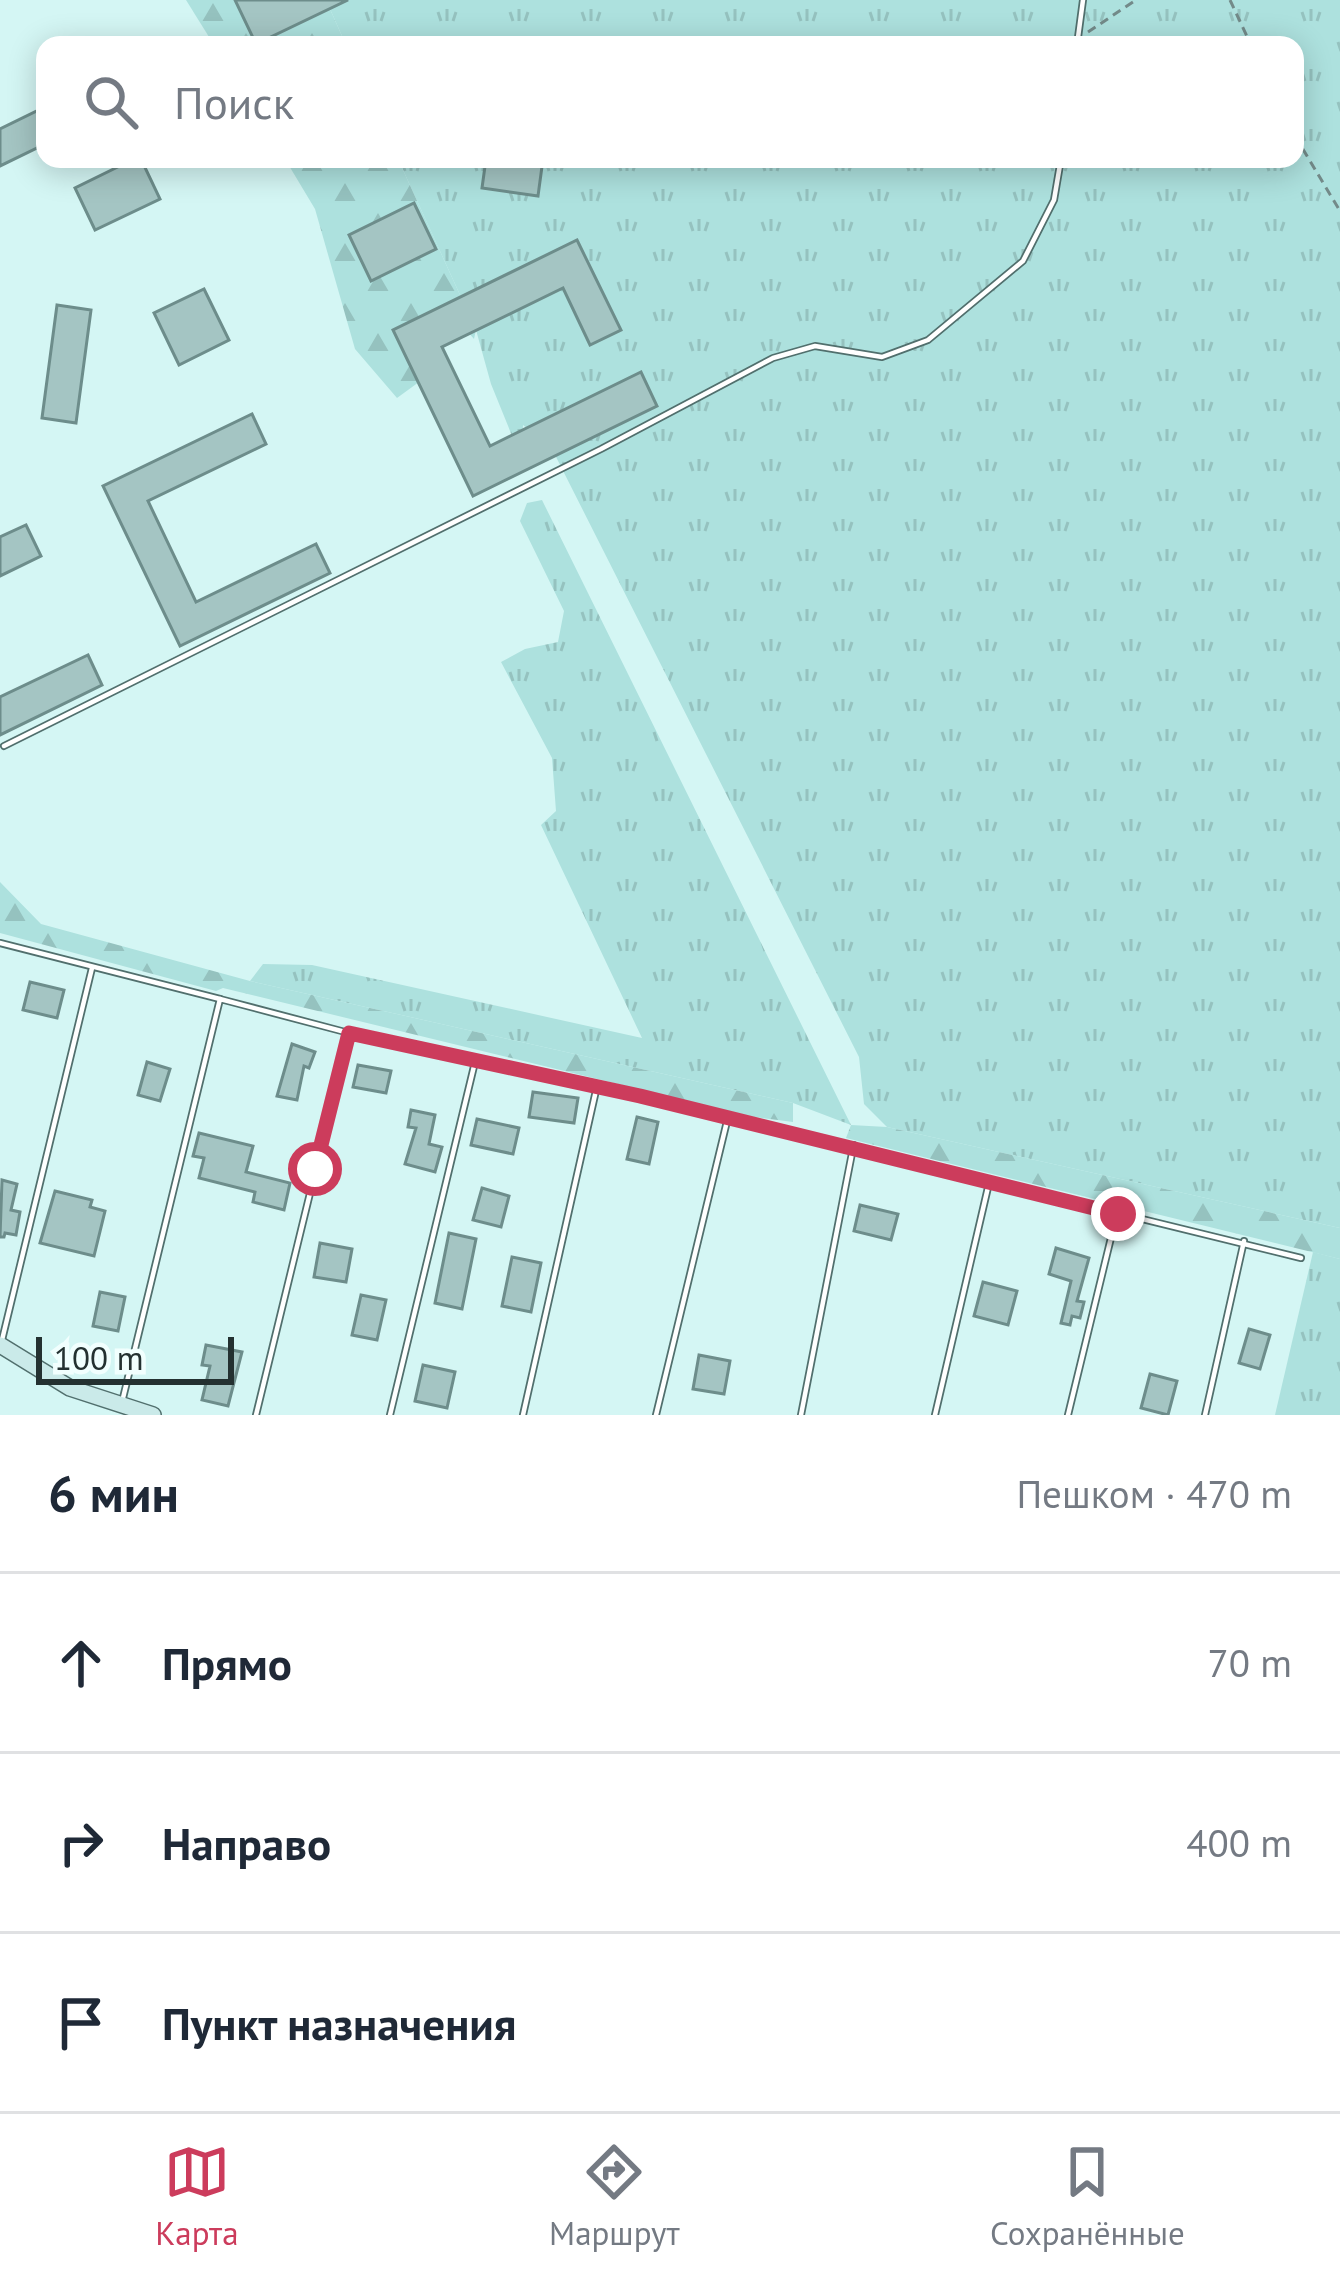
<!DOCTYPE html>
<html lang="ru">
<meta charset="utf-8">
<style>
:root{--surface:#fff;--page:#f6f6f7;--text:#1f2937;--muted:#747a83;--line:#e0e1e3;--accent:#cc3c5c}
body{margin:0;font-family:"PT Sans",sans-serif;background:var(--page);color:var(--text)}
.scale{position:absolute;left:36px;bottom:30px;width:198px;box-sizing:border-box;padding-left:12px;border:6px solid #243131;border-top:0;font-size:33px;line-height:42px;white-space:nowrap;color:#243131;-webkit-text-stroke:9px #f1fffe;paint-order:stroke}
.stop{position:absolute;width:36px;height:36px;margin:-27px;border:9px solid #cc3c5c;border-radius:50%;background:#fff}
.stop.end{background:#cc3c5c;border-color:#fff;box-shadow:0 3px 12px #0008}
.list{margin:0;padding:0;list-style:none}
h2{display:flex;justify-content:space-between;align-items:center;height:156px;margin:0;padding:0 48px;font-size:51px}
h2 small{font-size:39px;font-weight:400;color:var(--muted)}
.list li{display:grid;grid-template-columns:78px 1fr auto;gap:36px;align-items:center;box-sizing:border-box;height:180px;padding:0 48px;border-top:3px solid var(--line)}
.list b{display:block;font-size:45px;white-space:nowrap}
.list em{font-size:39px;font-style:normal;color:var(--muted)}
.icon{flex:none;width:66px;height:66px;fill:none;stroke:currentColor;stroke-width:2;stroke-linecap:round;stroke-linejoin:round}
.map{position:relative;flex:none;width:1340px;height:1415px;overflow:hidden}
.search{position:absolute;background:var(--surface);box-shadow:0 6px 30px #0003;left:36px;right:36px;top:36px;height:132px;display:flex;align-items:center;gap:30px;box-sizing:border-box;padding:0 42px;border-radius:24px;color:var(--muted);font-size:45px}
.sheet{height:696px;background:var(--surface)}
nav{display:flex;justify-content:space-around;align-items:center;box-sizing:border-box;height:168px;border-top:3px solid var(--line);background:var(--surface);font-size:33px;color:var(--muted)}
nav a{display:grid;justify-items:center;gap:6px}
nav .on{color:var(--accent)}
.map>svg:first-child{display:block}
.grass{fill:url(#grass-tufts)}
.forest{fill:url(#forest-firs)}
.building{fill:#a4c5c3;stroke:#6d8d8b;stroke-width:3}
.lines{fill:none;stroke-linecap:round;stroke-linejoin:round}
.lane-casing{stroke:#516f6d;stroke-width:8}
.secondary-casing{stroke:#516f6d;stroke-width:18}
.path{stroke:#738a89;stroke-width:3;stroke-dasharray:9 6;stroke-linecap:butt}
.lane{stroke:#fff;stroke-width:4.5}
.secondary{stroke:#caeae9;stroke-width:15}
.route{stroke:#cc3c5c;stroke-width:15}
</style>
<div class="map">
<svg width="1340" height="1415" viewBox="0 0 1340 1415">
<defs>
<pattern id="grass-tufts" width="24" height="20" patternUnits="userSpaceOnUse" patternTransform="scale(3)"><rect width="24" height="20" fill="#ade1de"/><path d="M3 7l-1-3M5 7V3M7 7l1-3M15 17l-1-3M17 17v-4M19 17l1-3" fill="none" stroke="#95c2bf"/></pattern>
<pattern id="forest-firs" width="22" height="20" patternUnits="userSpaceOnUse" patternTransform="scale(3)"><rect width="22" height="20" fill="#ade1de"/><path d="M5 1l3.5 6h-7zM16 11l3.5 6h-7z" fill="#95c2bf"/></pattern>
</defs>
<rect width="100%" height="100%" fill="#d4f6f4"/>
<g class="grass">
<path d="M326 0H1340V1228L887 1127 864 1104 859 1057 551 447 523 425 521 458 491 384 476 330 398 159H1295V45H346Z"/>
<path d="M542 500 851 1125 793 1103 250 981 263 964 312 965 642 1038 541 825 556 811 552 758 501 662 525 649 558 642 564 611 520 521 527 503Z"/>
<path d="M1313 1252 1340 1259V1415H1275Z"/>
</g>
<g class="forest">
<path d="M186 0H326L346 45H214Z"/>
<path d="M285 159H398L476 330 474 339 461 324 425 319 430 374 397 398 355 349 315 209Z"/>
<path d="M0 882 41 924 250 981 793 1103V1122L754 1117 223 988 216 991 0 933Z"/>
<path d="M851 1125 887 1127 1340 1228V1259L846 1138Z"/>
</g>
<g class="building">
<path d="M235 0H348L256 44Z"/>
<path d="M45 107V144L0 166V129Z"/>
<path d="M134 159H141L160 199 95 230 75 188Z"/>
<path d="M486 159H543L538 196 482 188Z"/>
<path d="M414 203 436 249 371 281 349 235Z"/>
<path d="M577 240 621 330 590 345 563 288 442 347 490 446 641 372 657 406 473 496 393 330Z"/>
<path d="M204 289 229 340 179 365 154 313Z"/>
<path d="M57 305 91 310 76 423 42 418Z"/>
<path d="M252 414 266 444 148 501 196 602 316 544 330 573 180 646 103 486Z"/>
<path d="M26 525 41 556 0 576V537Z"/>
<path d="M88 655 102 685 0 735V697Z"/>
<path d="M30 982 64 990 57 1018 23 1010Z"/>
<path d="M292 1044 315 1052 309 1068 304 1066 297 1100 277 1096Z"/>
<path d="M147 1062 170 1069 160 1101 138 1095Z"/>
<path d="M358 1065 391 1071 386 1093 353 1087Z"/>
<path d="M533 1092 578 1098 574 1123 529 1117Z"/>
<path d="M411 1110 435 1115 429 1144 442 1147 435 1172 405 1164 416 1128 408 1127Z"/>
<path d="M637 1117 658 1122 649 1164 627 1159Z"/>
<path d="M477 1119 519 1128 513 1154 471 1145Z"/>
<path d="M199 1133 253 1146 246 1172 290 1183 284 1210 253 1202 255 1192 199 1178 204 1158 193 1156Z"/>
<path d="M2 1180 17 1184 11 1210 20 1212 16 1235 5 1233 4 1237H0Z"/>
<path d="M482 1188 509 1196 501 1227 473 1220Z"/>
<path d="M55 1191 92 1200 90 1207 105 1211 94 1256 40 1243Z"/>
<path d="M860 1205 898 1214 891 1240 854 1231Z"/>
<path d="M449 1233 476 1239 462 1309 435 1303Z"/>
<path d="M320 1243 352 1249 346 1282 314 1277Z"/>
<path d="M1056 1248 1089 1258 1077 1301 1084 1302 1080 1318 1072 1316 1070 1325 1061 1323 1071 1281 1049 1274Z"/>
<path d="M512 1257 541 1263 531 1312 502 1306Z"/>
<path d="M983 1282 1017 1291 1008 1325 974 1316Z"/>
<path d="M100 1292 125 1297 118 1331 93 1326Z"/>
<path d="M361 1295 386 1300 377 1340 352 1335Z"/>
<path d="M1249 1329 1270 1335 1260 1369 1239 1363Z"/>
<path d="M206 1345 242 1352 228 1406 202 1400 210 1366 202 1365Z"/>
<path d="M699 1355 730 1361 724 1394 693 1389Z"/>
<path d="M423 1365 455 1372 447 1408 415 1401Z"/>
<path d="M1150 1374 1177 1381 1168 1415 1141 1408Z"/>
</g>
<g class="lines">
<defs>
<g id="lane">
<path d="M1077 45 1083 0"/>
<path d="M4 746 601 449 773 358 815 346 882 357 928 340 1023 261 1054 200 1061 159"/>
<path d="M0 943 220 999"/>
<path d="M349 1033 475 1062"/>
<path d="M599 1086 728 1117"/>
<path d="M2 1340 92 968"/>
<path d="M123 1398 220 999 349 1033 256 1415"/>
<path d="M390 1415 475 1062 597 1086 523 1415"/>
<path d="M656 1415 728 1117 853 1148 854 1145"/>
<path d="M801 1415 853 1148 1301 1258"/>
<path d="M935 1415 989 1183"/>
<path d="M1068 1415 1117 1213"/>
<path d="M1205 1415 1244 1241"/>
</g>
<path id="secondary" d="M0 1345 70 1388 153 1415"/>
</defs>
<use href="#lane" class="lane-casing"/>
<use href="#secondary" class="secondary-casing"/>
<g class="path">
<path d="M1230 0 1251 45"/>
<path d="M1088 32 1136 0"/>
<path d="M1295 136 1340 211"/>
</g>
<use href="#lane" class="lane"/>
<use href="#secondary" class="secondary"/>
</g>
<g class="lines">
<path class="route" d="M315 1169 349 1033 640 1096 1118 1214"/>
</g>
</svg>
<div class="scale">100 m</div>
<div class="stop" style="left:315px;top:1169px"></div>
<div class="stop end" style="left:1118px;top:1214px"></div>
<div class="search"><svg class="icon" aria-label="search" viewBox="0 0 24 24"><circle cx="10" cy="10" r="6"/><path d="M15 15l6 6"/></svg>Поиск</div>
</div>
<section class="sheet">
<h2>6 мин<small>Пешком · 470 m</small></h2>
<ul class="list">
<li><svg class="icon" aria-label="ahead" viewBox="0 0 24 24"><path d="M12 20V5M6 11l6-6 6 6"/></svg><div><b>Прямо</b></div><em>70 m</em></li>
<li><svg class="icon" aria-label="right" viewBox="0 0 24 24"><path d="M7 20v-9h11M14 6l5 5-5 5"/></svg><div><b>Направо</b></div><em>400 m</em></li>
<li><svg class="icon" aria-label="arrive" viewBox="0 0 24 24"><path d="M6 21V4h12l-3 4 3 4H6"/></svg><div><b>Пункт назначения</b></div></li>
</ul>
</section>
<nav>
<a class="on"><svg class="icon" aria-label="map" viewBox="0 0 24 24"><path d="M3 6l6-2 6 2 6-2v14l-6 2-6-2-6 2zM9 4v14M15 6v14"/></svg>Карта</a>
<a><svg class="icon" aria-label="directions" viewBox="0 0 24 24"><path d="M12 3l9 9-9 9-9-9zM9 14v-3h6M13 9l2 2-2 2"/></svg>Маршрут</a>
<a><svg class="icon" aria-label="saved" viewBox="0 0 24 24"><path d="M7 4h10v16l-5-4-5 4z"/></svg>Сохранённые</a>
</nav>
